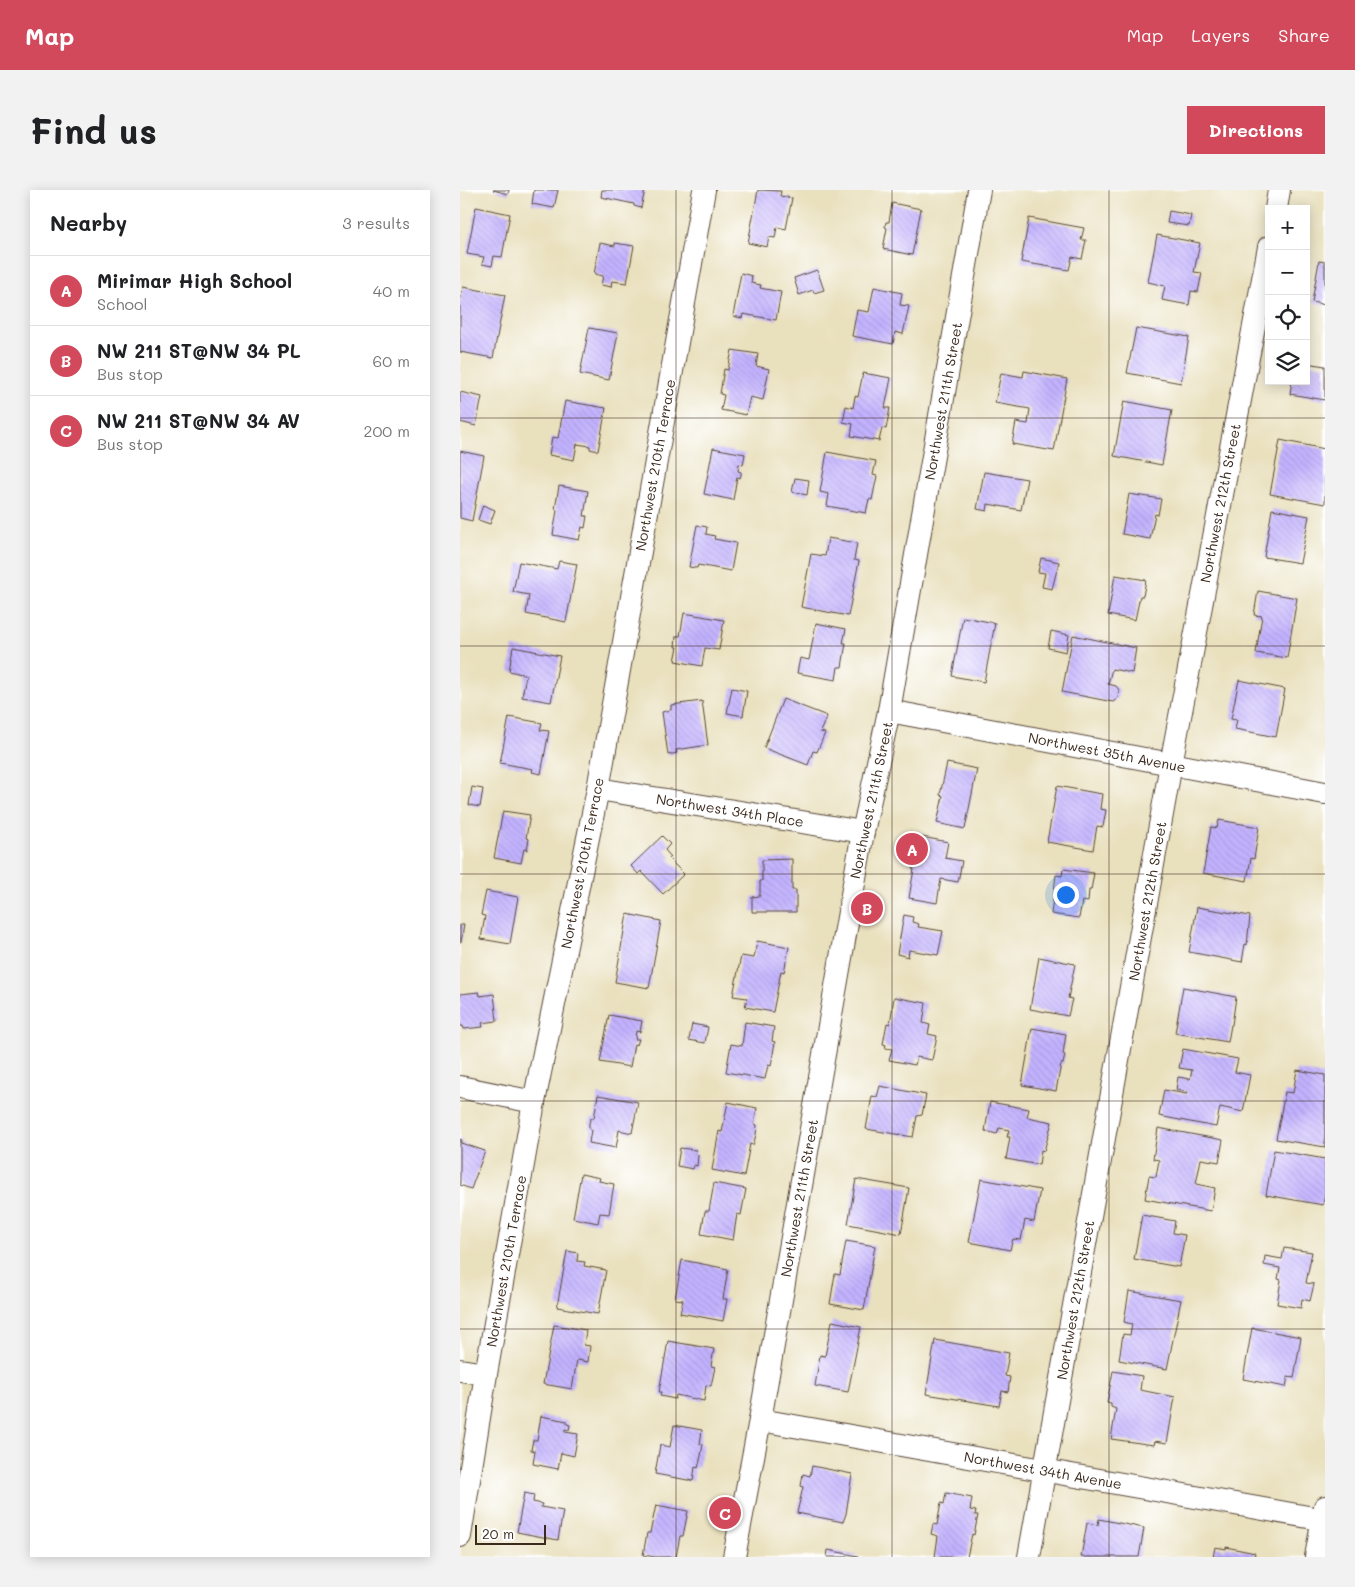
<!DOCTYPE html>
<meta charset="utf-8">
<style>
:root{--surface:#fff;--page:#f2f2f2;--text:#202124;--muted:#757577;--line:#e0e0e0;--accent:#d1495b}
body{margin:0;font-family:Mali,sans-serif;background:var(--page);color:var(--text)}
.controls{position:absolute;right:15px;top:15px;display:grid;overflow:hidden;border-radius:0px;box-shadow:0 2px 12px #0003}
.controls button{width:45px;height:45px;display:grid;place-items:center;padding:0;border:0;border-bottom:1px solid var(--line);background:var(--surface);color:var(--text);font:25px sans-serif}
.scale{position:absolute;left:15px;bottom:12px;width:71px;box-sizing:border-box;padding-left:5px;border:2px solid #3b2a1e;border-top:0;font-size:14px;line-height:18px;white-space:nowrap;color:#3b2a1e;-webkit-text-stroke:4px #fff;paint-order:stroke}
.you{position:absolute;left:605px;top:704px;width:18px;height:18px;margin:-12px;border:4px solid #fff;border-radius:50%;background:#1a73e8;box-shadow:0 0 0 8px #1a73e833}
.badge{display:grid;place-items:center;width:32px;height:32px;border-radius:50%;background:var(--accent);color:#fff;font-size:16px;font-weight:700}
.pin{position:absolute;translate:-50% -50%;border:2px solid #fff;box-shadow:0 1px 5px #0006}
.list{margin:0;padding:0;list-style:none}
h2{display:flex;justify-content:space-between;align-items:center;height:65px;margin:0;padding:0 20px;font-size:21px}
h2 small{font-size:16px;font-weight:400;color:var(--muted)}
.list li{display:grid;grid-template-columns:32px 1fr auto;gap:15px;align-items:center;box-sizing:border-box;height:70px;padding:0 20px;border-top:1px solid var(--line)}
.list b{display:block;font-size:19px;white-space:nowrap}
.list p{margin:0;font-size:16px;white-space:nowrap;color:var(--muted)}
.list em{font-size:16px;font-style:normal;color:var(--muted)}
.icon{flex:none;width:28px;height:28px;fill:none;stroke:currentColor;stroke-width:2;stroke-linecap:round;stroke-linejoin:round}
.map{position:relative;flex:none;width:865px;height:1367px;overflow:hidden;border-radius:0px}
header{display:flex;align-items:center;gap:30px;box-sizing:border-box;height:70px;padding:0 25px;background:var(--accent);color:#fff}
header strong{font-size:24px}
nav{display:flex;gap:28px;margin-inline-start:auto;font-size:18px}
.intro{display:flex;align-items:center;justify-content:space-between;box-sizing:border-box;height:120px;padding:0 30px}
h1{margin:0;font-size:35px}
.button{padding:12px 22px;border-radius:0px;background:var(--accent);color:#fff;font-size:18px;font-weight:700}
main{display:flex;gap:30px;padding:0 30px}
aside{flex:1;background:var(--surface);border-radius:0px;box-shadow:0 2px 12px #0003}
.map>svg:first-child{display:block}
.building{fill:url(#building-back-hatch)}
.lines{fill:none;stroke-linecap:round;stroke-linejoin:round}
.minor-casing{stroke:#554536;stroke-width:24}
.minor{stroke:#fff;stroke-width:22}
.grid{fill:none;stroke:#3b2a1e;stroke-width:1;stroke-opacity:0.55}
.labels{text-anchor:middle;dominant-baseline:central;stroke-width:4;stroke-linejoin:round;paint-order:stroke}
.street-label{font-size:14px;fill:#3b2a1e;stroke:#fff}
</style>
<header>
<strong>Map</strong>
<nav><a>Map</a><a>Layers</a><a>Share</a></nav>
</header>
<div class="intro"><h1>Find us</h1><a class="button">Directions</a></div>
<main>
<aside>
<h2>Nearby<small>3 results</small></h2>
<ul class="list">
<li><span class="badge">A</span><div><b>Mirimar High School</b><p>School</p></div><em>40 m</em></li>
<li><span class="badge">B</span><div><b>NW 211 ST@NW 34 PL</b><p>Bus stop</p></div><em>60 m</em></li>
<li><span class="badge">C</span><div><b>NW 211 ST@NW 34 AV</b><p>Bus stop</p></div><em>200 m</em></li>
</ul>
</aside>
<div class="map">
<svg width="865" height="1367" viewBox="0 0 865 1367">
<defs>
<pattern id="building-back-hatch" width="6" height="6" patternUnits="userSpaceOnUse" patternTransform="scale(1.25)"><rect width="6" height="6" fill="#c3b2ff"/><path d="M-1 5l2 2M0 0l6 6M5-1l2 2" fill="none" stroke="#a899da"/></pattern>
</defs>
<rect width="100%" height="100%" fill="#fff"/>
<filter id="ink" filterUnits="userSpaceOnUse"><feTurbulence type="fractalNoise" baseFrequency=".02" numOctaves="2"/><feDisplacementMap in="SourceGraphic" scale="10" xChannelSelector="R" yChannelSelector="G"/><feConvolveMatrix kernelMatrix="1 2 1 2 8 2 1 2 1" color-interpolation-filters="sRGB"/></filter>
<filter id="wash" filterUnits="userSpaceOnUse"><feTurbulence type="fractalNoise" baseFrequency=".0096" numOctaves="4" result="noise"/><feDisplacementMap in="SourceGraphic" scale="20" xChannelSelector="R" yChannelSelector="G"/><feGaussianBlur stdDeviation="1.12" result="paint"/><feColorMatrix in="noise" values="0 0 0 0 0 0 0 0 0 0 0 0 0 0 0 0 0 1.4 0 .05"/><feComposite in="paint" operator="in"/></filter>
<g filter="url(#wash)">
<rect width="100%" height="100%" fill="#e9e0bd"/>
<g id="blocks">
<g class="building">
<path d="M33 0H49L48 4Z"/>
<path d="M74 0H98L94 18 72 14Z"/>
<path d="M142 0H185L181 18 174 16V14L141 7Z"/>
<path d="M298 0 321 1 320 6 332 8 326 39 317 37 315 48 309 47 307 57 288 53Z"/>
<path d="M432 13 461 19 452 65 423 59 427 38 425 37 426 32H429Z"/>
<path d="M16 17 50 24 42 67 34 66 32 76 22 74 24 67 7 64Z"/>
<path d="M709 21 731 25 729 36 707 33Z"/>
<path d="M569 28 624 38 621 50H626L622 69 612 67 609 80 561 72Z"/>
<path d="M697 45 740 53 734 82 742 83 738 102 731 101 729 115 702 110 705 96 688 92Z"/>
<path d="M140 53 155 56V53L174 56 167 93 152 91 151 97 141 95 143 86 134 84Z"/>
<path d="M859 71 865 72V115L852 112Z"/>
<path d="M357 80 364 100 354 103 353 100 339 105 334 88Z"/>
<path d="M281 83 292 86 291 93 301 95 300 98 321 102 316 130 283 124 282 128 273 126Z"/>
<path d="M3 97 45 105 33 168 0 162V113Z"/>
<path d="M414 97 442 103 440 115 449 116 443 144 435 142 433 154 392 146 397 120 409 122Z"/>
<path d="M129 138 158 143 149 190 120 184Z"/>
<path d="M676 138 729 147 721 193 667 183Z"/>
<path d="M272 160 298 164 296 176 309 179 303 210 290 207 286 225 261 220 264 205 260 204 264 179 268 180Z"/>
<path d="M846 173 865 176V210L830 204 832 191H846Z"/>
<path d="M564 181 607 189 594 261 552 254 556 232 568 234 570 219 535 213 541 183 563 187Z"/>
<path d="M403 183 431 188 425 218H430L426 239 422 238 419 251 391 246 393 234 383 232 386 216 393 218 395 206 398 207Z"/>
<path d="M0 202 22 207 16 236 0 232Z"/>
<path d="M105 211 146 218 138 261 130 259V256L117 254 114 270 89 265 92 247 98 248Z"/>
<path d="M664 211 712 220 702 275 654 266Z"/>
<path d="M820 250 865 259V314L810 304Z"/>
<path d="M253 258 285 264 283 275 279 274 278 281 281 282V285L280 288 277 287 273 310 244 304Z"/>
<path d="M0 261 24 266 12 331 0 328Z"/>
<path d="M367 262 416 271 413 285 417 286 412 310 409 309 406 323 367 316 369 304 360 302Z"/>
<path d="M524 282 567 289 561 320 528 314 527 321 517 319Z"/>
<path d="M335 288 349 290 347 305 332 302Z"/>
<path d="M99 296 128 301 124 326H127L125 338 122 337 119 350 93 345 97 320 95 319Z"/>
<path d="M669 304 701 309 698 325 695 324 690 349 662 344Z"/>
<path d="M23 315 35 320 30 334 18 330Z"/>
<path d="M812 319 849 326 840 373 804 367Z"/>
<path d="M237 335 247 337 246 344 255 346 254 349 276 353 271 381 238 375 237 378 229 377Z"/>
<path d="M368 348 397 353 394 370 399 371 388 426 341 417 351 364 365 366Z"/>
<path d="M581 368 599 372 592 399 582 397 585 383 578 382Z"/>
<path d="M99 371 117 374 106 432 66 424 69 405 53 402 59 372 97 379Z"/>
<path d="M655 385 686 390 683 406H680L675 430 648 425Z"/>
<path d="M798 401 837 408 827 468 796 463 802 426 794 425Z"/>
<path d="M224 423 264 430 259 460 245 458 242 476 215 471 218 457H215L216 446H220Z"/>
<path d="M503 427 535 433 524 492 492 486Z"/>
<path d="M356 433 386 439 383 453H386L382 477H378L376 490 337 483 340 468 349 470Z"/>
<path d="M591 441 609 445 606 462 588 458Z"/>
<path d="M613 445 676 458 672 483 652 479 648 494 656 496 659 500 658 508 653 512 602 502Z"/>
<path d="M53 457 100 466 91 512 62 507 66 485 49 481Z"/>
<path d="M779 490 825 499 816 547 775 539 777 530 771 529Z"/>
<path d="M272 498 287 501 283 526 267 523Z"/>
<path d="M323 509 367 526 360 542 365 543 357 562 353 561 348 575 304 558Z"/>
<path d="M242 511 248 555 216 560 217 563 208 565 202 522 211 520V515Z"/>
<path d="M49 527 82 533 80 540 89 541 81 584 72 582 73 579 40 573Z"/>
<path d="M487 573 517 579 505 639 477 633 483 606 480 605Z"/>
<path d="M597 596 642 604 640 619 646 620 643 637 637 636 633 660 587 652Z"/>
<path d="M12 597 23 599 20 617 9 615Z"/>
<path d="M43 621 70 625 66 648 69 649 68 654 67 660 64 659 61 673 34 668Z"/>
<path d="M759 630 799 637 794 669 791 668 787 691 743 683 751 637 757 638Z"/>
<path d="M202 646 210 654 205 660 211 667 209 669 224 684 203 704 181 681 178 684 171 676Z"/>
<path d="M457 646 488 652 485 668 502 671 498 692 481 689 477 713 449 708 454 679H452Z"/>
<path d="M332 669V700H336V722H292V707L300 706V691H302V670Z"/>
<path d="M603 679 634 683 631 700H629L628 712 622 711 619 728 591 724 596 685 602 686Z"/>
<path d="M26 701 58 707 50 754 21 749 25 726 21 725Z"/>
<path d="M737 717 790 726 787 755 785 754 782 772 729 762Z"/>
<path d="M167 724 201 731 189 798 155 792Z"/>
<path d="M444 725 453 727 452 732 459 734 458 737 483 741 478 765 449 760 448 767 437 764Z"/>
<path d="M0 735H4L1 752H0Z"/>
<path d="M297 751 329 757 324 782 321 781 313 822 285 817 287 808 273 806 281 766 294 768Z"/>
<path d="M579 767 615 774 608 808 612 809 608 826 570 819Z"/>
<path d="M723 797 776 807 772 835H771L768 852 715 843Z"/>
<path d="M19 802 20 806 34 804 37 831 22 833 23 837 4 839 3 836H0V804Z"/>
<path d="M434 807 466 813 463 833 470 835 468 844 477 846 472 870 457 867 455 875 429 870 432 859 425 858 426 855 423 854 427 833 430 834Z"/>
<path d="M149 825 182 831 180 842 176 841 175 849H179L177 855 174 854 170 877 140 872Z"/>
<path d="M285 832 314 837 312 851 315 852 311 876 308 875 305 889 266 882 271 854 282 856Z"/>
<path d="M232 834 248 837 245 853 229 850Z"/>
<path d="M572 838 606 844 603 864 605 865 603 874H601L596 901 562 895Z"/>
<path d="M723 859 778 869 775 882 790 885 783 922 760 917 756 937 699 926 704 900 727 904 728 902 716 900 718 887 730 889 732 880 719 878Z"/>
<path d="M837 880 865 885V957L816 949 825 902 833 903Z"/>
<path d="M420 896 466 905 462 925 457 926 453 947 406 939 412 906 417 907Z"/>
<path d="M138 905 178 912 172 943 159 940 156 958 129 953 131 940 129 939V933L131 928H134Z"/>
<path d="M268 912 297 918 294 934 297 935 296 945 293 955 290 954 284 986 252 980 259 941 262 942Z"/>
<path d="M530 912 569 919 567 927 592 932 584 961 581 960 579 975 546 969 550 947H547L549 940 539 938 537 944 525 941Z"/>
<path d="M698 938 763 950 759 972 741 969 736 994 755 998 751 1021 685 1009 689 986 696 987 699 970 693 969Z"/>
<path d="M0 949 2 950 1 953 25 961 11 999 0 995Z"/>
<path d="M220 958 236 960 235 964 238 965 237 976 234 975 233 979 217 976Z"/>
<path d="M814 960 865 969V1004L863 1015 806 1005Z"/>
<path d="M121 984 140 988 139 991 154 994 149 1024 140 1023 138 1033 113 1028Z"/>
<path d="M396 989 449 998 441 1044 388 1034Z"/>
<path d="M521 989 580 1000 574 1032 565 1030 561 1050 553 1049 550 1060 509 1052Z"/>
<path d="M254 993 286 999 281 1025 277 1024 273 1050 241 1044 245 1021H249Z"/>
<path d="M682 1025 715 1031 713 1043 725 1045 719 1077 674 1069Z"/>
<path d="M386 1051 415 1056 404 1120 370 1114 375 1084 380 1085Z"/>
<path d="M824 1058 852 1062 846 1093 854 1094 850 1111 842 1109 841 1118 817 1114 821 1090 818 1089 820 1078 804 1075 805 1066 822 1069Z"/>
<path d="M107 1061 118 1063 117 1071 125 1072 124 1076 146 1080 138 1124 97 1117Z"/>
<path d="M222 1070 268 1079 263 1109H267L263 1131 220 1123 223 1110 215 1109Z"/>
<path d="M669 1101 721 1110 707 1179 659 1170 663 1144 670 1145 672 1134 664 1132Z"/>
<path d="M372 1131 401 1137 388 1202 355 1196 360 1165 365 1166Z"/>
<path d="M94 1135 126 1140 124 1155 130 1156 128 1172 117 1170 112 1199 83 1194Z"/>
<path d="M792 1138 841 1147 834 1188 828 1187 826 1197 783 1189Z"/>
<path d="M475 1150 549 1163 545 1186 550 1187 548 1202 542 1201 539 1216 466 1204Z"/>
<path d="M208 1151 254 1159 251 1176 255 1177 251 1196 246 1195 244 1211 216 1205 215 1209 200 1206 201 1202H199Z"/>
<path d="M653 1181 682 1186 680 1200 715 1207 707 1253 695 1251 694 1255 651 1249 656 1219 651 1217V1214L647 1213Z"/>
<path d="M81 1226 107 1231V1234L110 1235 109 1240 105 1239V1242L118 1244 114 1266 101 1263 98 1279 73 1274 75 1261 71 1260 73 1250H77Z"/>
<path d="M214 1235 242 1240 240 1254H243L241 1266 238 1278 235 1277 233 1291 195 1284 200 1255 210 1257Z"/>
<path d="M352 1276 392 1284 386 1324 383 1332 337 1323 343 1297 341 1296 343 1284 350 1286Z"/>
<path d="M64 1303 74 1305 73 1312 82 1314 81 1317 103 1321 98 1350 57 1342Z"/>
<path d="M486 1303 512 1308 510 1320 516 1321 515 1325H518L514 1345 512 1344 507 1367H475L478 1346 471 1344 473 1334 477 1335 481 1313 484 1314Z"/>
<path d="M196 1315 228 1321 223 1346H220L216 1367H195L183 1365 187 1343H190Z"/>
<path d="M639 1329 684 1338 679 1367H621L627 1333 638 1335Z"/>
<path d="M755 1357 766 1359V1357L795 1363 794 1367H753Z"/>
<path d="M368 1360 398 1366V1367H367Z"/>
</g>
</g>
</g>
<g filter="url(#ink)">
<use href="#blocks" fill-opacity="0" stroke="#554536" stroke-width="1"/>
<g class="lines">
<defs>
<g id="minor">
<path d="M816 19 819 0"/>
<path d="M429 521 865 603"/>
<path d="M138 599 403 642"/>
<path d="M0 897 74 912"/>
<path d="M0 1180 26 1184"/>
<path d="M300 1230 865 1330"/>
<path d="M0 1346 26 1184 74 912 138 599 244 0"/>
<path d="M274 1367 300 1230 403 642 429 521 519 0"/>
<path d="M569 1367 711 574 809 57"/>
<path d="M856 1367 865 1317"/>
</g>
</defs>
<use href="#minor" class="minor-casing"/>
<use href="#minor" class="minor"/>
</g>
</g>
<path class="grid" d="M216 0V1367M432 0V1367M649 0V1367M0 228H865M0 456H865M0 684H865M0 911H865M0 1139H865"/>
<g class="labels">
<g class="street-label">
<text transform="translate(483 211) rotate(-80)">Northwest 211th Street</text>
<text transform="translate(195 275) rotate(-80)">Northwest 210th Terrace</text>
<text transform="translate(760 313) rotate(-79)">Northwest 212th Street</text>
<text transform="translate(647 562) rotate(11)">Northwest 35th Avenue</text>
<text transform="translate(411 610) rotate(-78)">Northwest 211th Street</text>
<text transform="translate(270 620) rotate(9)">Northwest 34th Place</text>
<text transform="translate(122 673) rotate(-79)">Northwest 210th Terrace</text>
<text transform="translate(687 711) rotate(-80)">Northwest 212th Street</text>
<text transform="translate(339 1008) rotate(-80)">Northwest 211th Street</text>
<text transform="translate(46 1071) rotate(-80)">Northwest 210th Terrace</text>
<text transform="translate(615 1110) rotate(-80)">Northwest 212th Street</text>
<text transform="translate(583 1280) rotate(10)">Northwest 34th Avenue</text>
</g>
</g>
</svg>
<div class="controls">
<button>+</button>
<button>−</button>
<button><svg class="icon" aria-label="locate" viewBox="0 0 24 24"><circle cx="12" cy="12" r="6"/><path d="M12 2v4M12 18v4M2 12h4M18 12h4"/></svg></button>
<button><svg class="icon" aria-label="layers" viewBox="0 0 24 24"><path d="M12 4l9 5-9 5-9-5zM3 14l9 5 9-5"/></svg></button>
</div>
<div class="scale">20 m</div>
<div class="you"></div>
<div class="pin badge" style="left:452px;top:659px">A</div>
<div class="pin badge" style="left:407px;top:718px">B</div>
<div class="pin badge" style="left:265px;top:1323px">C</div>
</div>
</main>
